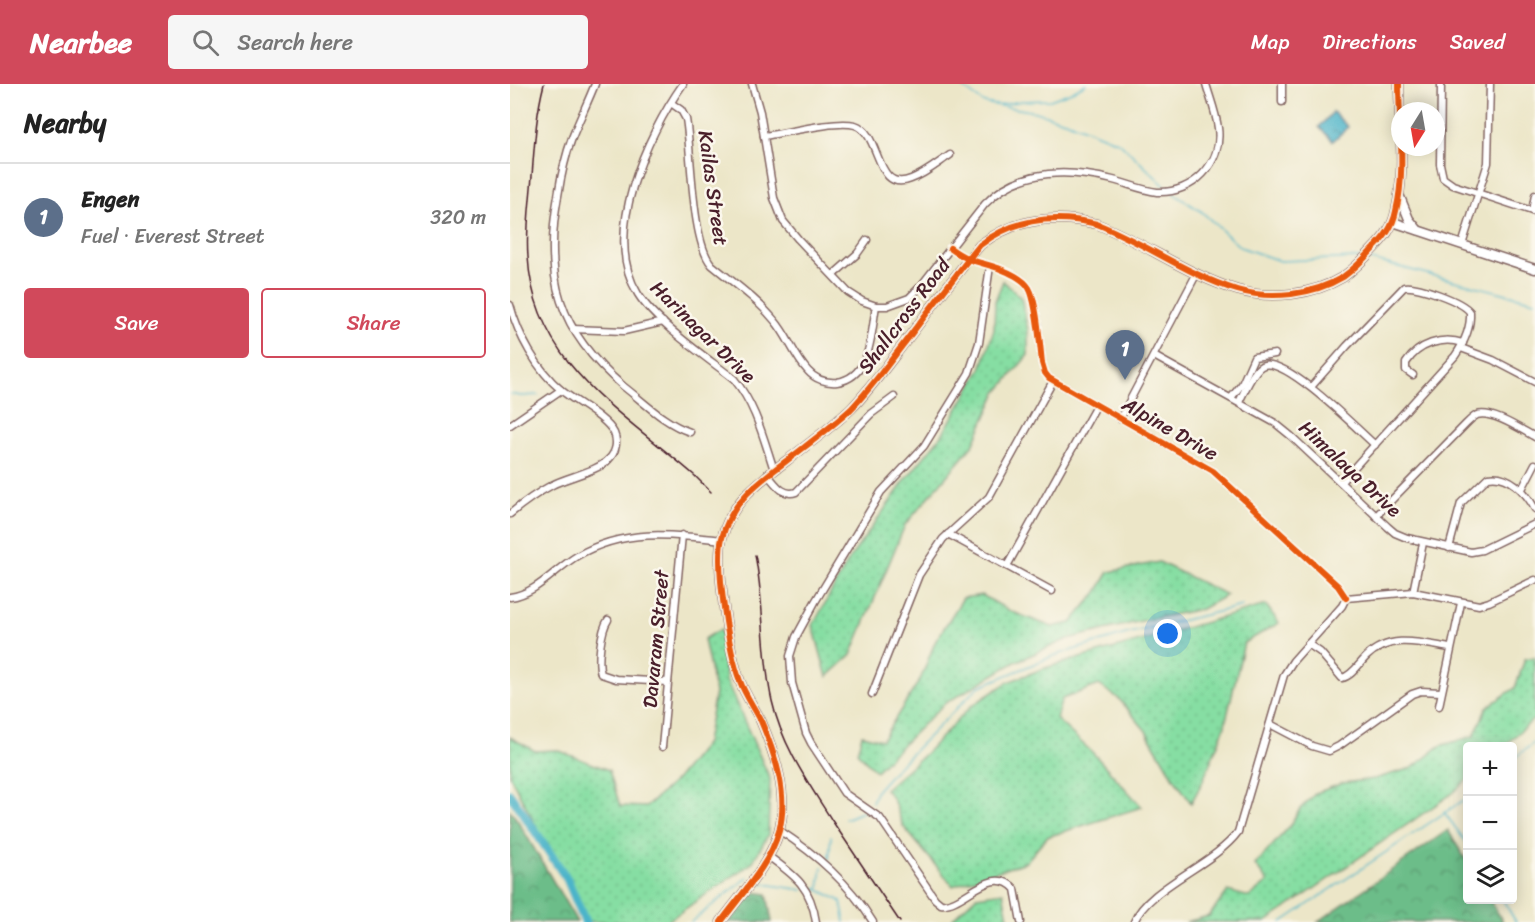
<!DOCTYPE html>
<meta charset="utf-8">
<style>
:root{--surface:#fff;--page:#f6f6f6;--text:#222;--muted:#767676;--line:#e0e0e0;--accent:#d1495b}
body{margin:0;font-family:Sriracha,sans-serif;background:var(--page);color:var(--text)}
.controls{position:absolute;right:18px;bottom:18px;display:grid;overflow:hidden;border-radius:6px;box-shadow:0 3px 15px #0003}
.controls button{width:54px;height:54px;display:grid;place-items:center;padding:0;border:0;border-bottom:2px solid var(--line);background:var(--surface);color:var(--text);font:30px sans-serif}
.compass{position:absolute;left:881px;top:18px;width:54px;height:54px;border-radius:50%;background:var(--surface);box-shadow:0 3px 15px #0003;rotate:191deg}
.you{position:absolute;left:658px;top:550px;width:21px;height:21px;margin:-15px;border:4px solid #fff;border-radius:50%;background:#1a73e8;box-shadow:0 0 0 9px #1a73e833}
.badge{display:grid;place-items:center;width:39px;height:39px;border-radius:50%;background:var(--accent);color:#fff;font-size:20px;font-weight:700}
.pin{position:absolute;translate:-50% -50px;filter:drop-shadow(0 2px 3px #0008)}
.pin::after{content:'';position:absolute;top:32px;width:21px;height:18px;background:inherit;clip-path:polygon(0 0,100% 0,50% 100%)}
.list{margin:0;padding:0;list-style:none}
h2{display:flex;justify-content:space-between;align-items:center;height:78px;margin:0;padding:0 24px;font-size:26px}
h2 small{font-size:20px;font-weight:400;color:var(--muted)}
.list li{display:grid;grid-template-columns:39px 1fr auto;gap:18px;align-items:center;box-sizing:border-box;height:108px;padding:0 24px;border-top:2px solid var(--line)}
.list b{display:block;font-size:22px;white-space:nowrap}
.list p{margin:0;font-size:20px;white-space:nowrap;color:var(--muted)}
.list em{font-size:20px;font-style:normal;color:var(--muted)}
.actions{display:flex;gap:12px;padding:18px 24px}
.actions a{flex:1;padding:14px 0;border:2px solid var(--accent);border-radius:6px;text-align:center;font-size:21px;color:var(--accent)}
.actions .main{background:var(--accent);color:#fff}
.icon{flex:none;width:33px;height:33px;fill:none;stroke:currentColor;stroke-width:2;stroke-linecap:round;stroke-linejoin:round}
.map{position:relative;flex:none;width:1025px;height:838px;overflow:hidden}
header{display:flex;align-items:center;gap:36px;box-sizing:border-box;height:84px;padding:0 30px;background:var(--accent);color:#fff}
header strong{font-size:28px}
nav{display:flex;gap:33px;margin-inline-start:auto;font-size:21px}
.search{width:420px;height:54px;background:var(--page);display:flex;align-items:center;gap:15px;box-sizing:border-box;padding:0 21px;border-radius:6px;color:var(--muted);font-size:22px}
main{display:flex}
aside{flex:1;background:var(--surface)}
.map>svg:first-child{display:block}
.grass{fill:url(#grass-dots);stroke:#687e67;stroke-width:1.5}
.forest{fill:url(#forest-crowns);stroke:#5b6e5a;stroke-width:1.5}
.water{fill:url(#water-ripples);stroke:#4a6a7a;stroke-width:1.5}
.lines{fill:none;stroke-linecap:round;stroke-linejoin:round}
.stream{stroke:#4bb4c9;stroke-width:1.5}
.river{stroke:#4bb4c9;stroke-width:9}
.street-casing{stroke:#836562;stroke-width:9}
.secondary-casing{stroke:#836562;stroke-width:11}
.street{stroke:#fff;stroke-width:6}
.secondary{stroke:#fff;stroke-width:8}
.rail{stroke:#4a1f2b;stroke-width:1.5}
.cycleway-casing{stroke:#fbf7ec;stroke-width:10}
.cycleway{stroke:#e8590c;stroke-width:6}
.labels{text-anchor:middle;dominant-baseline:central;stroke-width:5;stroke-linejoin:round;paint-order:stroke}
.street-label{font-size:20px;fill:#4a1f2b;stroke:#fbf7ec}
</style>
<header>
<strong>Nearbee</strong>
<div class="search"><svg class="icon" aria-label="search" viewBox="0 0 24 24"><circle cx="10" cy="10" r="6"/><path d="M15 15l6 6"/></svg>Search here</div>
<nav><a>Map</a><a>Directions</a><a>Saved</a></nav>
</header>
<main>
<aside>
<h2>Nearby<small></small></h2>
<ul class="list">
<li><span class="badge" style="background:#5c6f8a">1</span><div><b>Engen</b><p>Fuel · Everest Street</p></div><em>320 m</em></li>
</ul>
<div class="actions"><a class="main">Save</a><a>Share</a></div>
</aside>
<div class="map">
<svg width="1025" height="838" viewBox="0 0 1025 838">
<defs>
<pattern id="grass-dots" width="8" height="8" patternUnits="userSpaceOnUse" patternTransform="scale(1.5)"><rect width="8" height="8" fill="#86dea3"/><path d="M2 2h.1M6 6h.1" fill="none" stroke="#75be8c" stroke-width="1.8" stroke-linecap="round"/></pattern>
<pattern id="forest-crowns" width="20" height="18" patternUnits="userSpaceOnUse" patternTransform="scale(1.5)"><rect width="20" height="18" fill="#6cbd89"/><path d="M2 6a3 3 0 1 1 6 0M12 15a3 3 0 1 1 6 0" fill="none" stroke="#5b9970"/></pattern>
<pattern id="water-ripples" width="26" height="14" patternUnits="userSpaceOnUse" patternTransform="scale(1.5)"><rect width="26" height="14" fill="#4bb4c9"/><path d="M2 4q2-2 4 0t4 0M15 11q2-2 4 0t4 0" fill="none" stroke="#4092a3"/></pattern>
</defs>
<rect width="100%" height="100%" fill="#fbf7ec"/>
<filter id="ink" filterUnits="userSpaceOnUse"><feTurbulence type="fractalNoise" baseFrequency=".0167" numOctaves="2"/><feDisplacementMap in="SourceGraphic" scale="12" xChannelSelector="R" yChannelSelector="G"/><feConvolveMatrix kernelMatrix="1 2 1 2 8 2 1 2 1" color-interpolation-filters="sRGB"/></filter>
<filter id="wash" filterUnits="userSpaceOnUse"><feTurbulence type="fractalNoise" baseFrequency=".008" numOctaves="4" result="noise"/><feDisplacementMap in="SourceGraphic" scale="24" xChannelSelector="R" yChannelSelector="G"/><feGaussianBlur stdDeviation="1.35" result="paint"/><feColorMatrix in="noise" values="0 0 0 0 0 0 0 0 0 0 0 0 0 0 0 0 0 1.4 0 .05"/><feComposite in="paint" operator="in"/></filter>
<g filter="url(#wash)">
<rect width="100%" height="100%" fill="#ece6c8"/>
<g class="grass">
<path d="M493 197 511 214 518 246V271L486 310 463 361 395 441 341 571 317 593 303 541 340 474 396 395 432 351 471 285 484 245 485 217Z"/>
<path d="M649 478 717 511 692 525 631 537 558 555 505 578 434 620 366 687 347 668 352 651 372 656 411 594 425 558 453 514 472 511 500 527 542 543 561 539 587 508 599 488Z"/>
<path d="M756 521 769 539 734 559 714 645 692 699 681 719 660 688 636 647 609 615 589 601 552 615 546 635 583 669 632 723 537 753 516 778 443 802 393 742 383 715 375 705 416 669 461 622 498 598 535 584Z"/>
<path d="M211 545 216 596 260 695 258 751 242 779 156 838H76L0 692V653L25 667 47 666 99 686 110 722 136 723 165 697 196 659 205 609 194 555Z"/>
<path d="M1025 573V634L994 662H958L957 696 943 709 756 838H676L699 832 718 807 739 813 758 798 745 781 779 743 790 725 806 709 833 699 864 695 902 684 930 662 964 652 977 623 1005 604 1015 575Z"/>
<path d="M493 808 499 838H446L443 834 467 812Z"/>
</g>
<g class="forest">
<path d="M0 726 8 737 67 838H0Z"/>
<path d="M938 746 957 778 958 816H980L993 838H808Z"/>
<path d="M243 808 257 810 262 838H218Z"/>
</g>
<path class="water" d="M823 28 838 43 823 57 809 43Z"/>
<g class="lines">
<g class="stream">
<path d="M448 0 474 19 526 28 558 38 610 59 657 104"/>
<path d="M491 21 511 17 540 16 559 9 576 0"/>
<path d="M663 109 692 128 730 163 770 177 850 174"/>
<path d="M857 175 1025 217"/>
<path d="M0 310 11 312 28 311"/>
<path d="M1002 676 1025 658"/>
<path d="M362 718 367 706 383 688 468 603 543 572 616 550 732 522"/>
<path d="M934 728 958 761"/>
<path d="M335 735 354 727"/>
<path d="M319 775 321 752"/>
<path d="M248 799 293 806"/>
<path d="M305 804 331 817 335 838"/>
<path d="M309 805 312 783"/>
<path d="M993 816 1006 838"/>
<path d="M181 838 238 793"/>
<path d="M772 838 958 713"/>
</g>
<path class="river" d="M0 710 57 795 75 838"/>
</g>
</g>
<g filter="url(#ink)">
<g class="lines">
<defs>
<g id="street">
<path d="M85 0C78 18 69 36 62 54 55 73 51 92 48 112 33 193 49 248 113 302 134 318 155 340 180 348"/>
<path d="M173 0C137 51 91 151 128 210 146 239 196 273 224 295 246 322 253 353 264 386"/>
<path d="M242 0 250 28 264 114 273 137 288 155 338 208 352 217 366 222H377L399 214 410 203 475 120C509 84 558 85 603 96 618 100 632 106 647 108 683 110 713 79 708 44 706 29 700 14 696 0"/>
<path d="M772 0V18"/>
<path d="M931 0 930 80 933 94 943 101 1025 128"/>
<path d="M161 19 171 26 176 35C182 69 181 158 202 181 224 199 247 215 265 237 278 252 284 272 298 287 305 295 316 299 327 298 362 293 361 248 366 222"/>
<path d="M254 52C275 49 326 36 345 41 372 49 364 110 401 95 415 90 428 79 440 71"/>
<path d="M1022 127 1025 111"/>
<path d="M952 161 978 79 980 0"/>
<path d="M440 164C459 178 467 177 488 184 498 188 513 194 519 204 527 217 530 262 532 279L535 289 539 294 703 387 828 502 836 514"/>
<path d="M480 182 469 259 459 289 414 362 371 408 305 518 286 553 280 572 282 599 296 649 301 659 334 709 370 734 425 815 431 820C453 823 481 779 505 805L511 838"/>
<path d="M323 191 347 170 357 156"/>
<path d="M0 221C8 251 27 286 51 306 65 318 96 333 104 349 108 358 106 368 99 375 89 387 57 393 42 401 27 409 13 419 0 430"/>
<path d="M63 245 114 247 153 238"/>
<path d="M951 264 983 276 1025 298"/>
<path d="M644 272 765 339 781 352 878 443 885 449 897 454 961 468 972 466 1025 440"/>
<path d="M903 291 896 286V279C908 260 932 252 953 259"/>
<path d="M801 303 837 262 894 203C907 201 952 217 960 228 961 243 954 259 945 272L831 398"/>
<path d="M721 314 732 300 744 273 765 270"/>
<path d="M729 318C734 309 744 283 754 281 777 274 847 345 865 361"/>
<path d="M610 335 687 189"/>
<path d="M0 341 51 306"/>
<path d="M257 390C265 399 273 413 286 408L361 330 384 313"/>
<path d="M1012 405 1025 380"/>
<path d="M866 432 956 340C959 337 963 333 967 331 982 326 1012 346 1025 353"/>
<path d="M438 450 542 507"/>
<path d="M939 464 951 419 978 393C999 389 1016 408 1025 425"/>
<path d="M497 482 586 322"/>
<path d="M903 508 913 459"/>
<path d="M0 513C26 510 45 485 67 472 113 445 160 450 212 456"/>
<path d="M836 514 903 508 969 521 979 518 1025 496"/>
<path d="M98 536C91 546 87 578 91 590L106 595 158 598"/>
<path d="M798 560 810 568 832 594C842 592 849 580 856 573 880 549 911 559 940 564"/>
<path d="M362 610 409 491 433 455 479 413 543 297"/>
<path d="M929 622 951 519"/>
<path d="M760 640 802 662 819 667 829 662 902 610 911 607 931 608"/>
<path d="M152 663 172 451"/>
<path d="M269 746C307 771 339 799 363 838"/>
<path d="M258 772C286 792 301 803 306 838"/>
<path d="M624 838C638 803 704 781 728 748L774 591 783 577 832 522 836 514"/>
</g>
<g id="secondary">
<path d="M890 113 899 135 908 146"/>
<path d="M883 138 1025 185"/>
<path d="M211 838C232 809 259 782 269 747 279 711 265 670 251 637 244 623 235 611 230 597 219 569 205 482 212 454 223 411 259 391 292 365 309 352 326 339 341 325 360 305 376 283 392 262 418 228 443 194 470 161 505 134 545 130 587 140 635 159 678 191 727 206 761 216 803 211 833 193 844 185 854 175 863 165 874 154 883 143 886 127 896 86 889 41 889 0"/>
</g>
</defs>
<use href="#street" class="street-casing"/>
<use href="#secondary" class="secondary-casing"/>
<use href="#street" class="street"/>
<use href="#secondary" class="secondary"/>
<g class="rail">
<path d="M34 0C25 34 24 70 21 104 19 127 16 150 18 173 24 280 112 328 184 391L201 408"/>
<path d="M245 471C255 519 251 569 262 617 272 661 297 697 321 735 344 769 367 804 390 838"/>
</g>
<defs>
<g id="cycleway">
<path d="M440 164C459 178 467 177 488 184 498 188 513 194 519 204 527 217 530 262 532 279L535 289 539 294 703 387 828 502 836 514"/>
<path d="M211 838C232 809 259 782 269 747 279 711 265 670 251 637 244 623 235 611 230 597 219 569 205 482 212 454 223 411 259 391 292 365 309 352 326 339 341 325 360 305 376 283 392 262 418 228 443 194 470 161 505 134 545 130 587 140 635 159 678 191 727 206 761 216 803 211 833 193 844 185 854 175 863 165 874 154 883 143 886 127 896 86 889 41 889 0"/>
</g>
</defs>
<use href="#cycleway" class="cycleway-casing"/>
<use href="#cycleway" class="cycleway"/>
</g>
</g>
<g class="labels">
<g class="street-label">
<text transform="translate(203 104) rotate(82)">Kailas Street</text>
<text transform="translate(394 232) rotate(-53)">Shallcross Road</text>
<text transform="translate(193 248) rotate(44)">Harinagar Drive</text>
<text transform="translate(660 345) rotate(30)">Alpine Drive</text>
<text transform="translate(840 385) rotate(43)">Himalaya Drive</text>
<text transform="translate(146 555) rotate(-85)">Davaram Street</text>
</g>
</g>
</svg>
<div class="controls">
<button>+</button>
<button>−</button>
<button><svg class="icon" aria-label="layers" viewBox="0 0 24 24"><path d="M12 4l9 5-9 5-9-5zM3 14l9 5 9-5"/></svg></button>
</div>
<svg class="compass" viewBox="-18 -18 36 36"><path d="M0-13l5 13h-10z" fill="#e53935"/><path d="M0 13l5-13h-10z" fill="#767676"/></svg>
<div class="you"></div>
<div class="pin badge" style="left:615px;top:296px;background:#5c6f8a">1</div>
</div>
</main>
